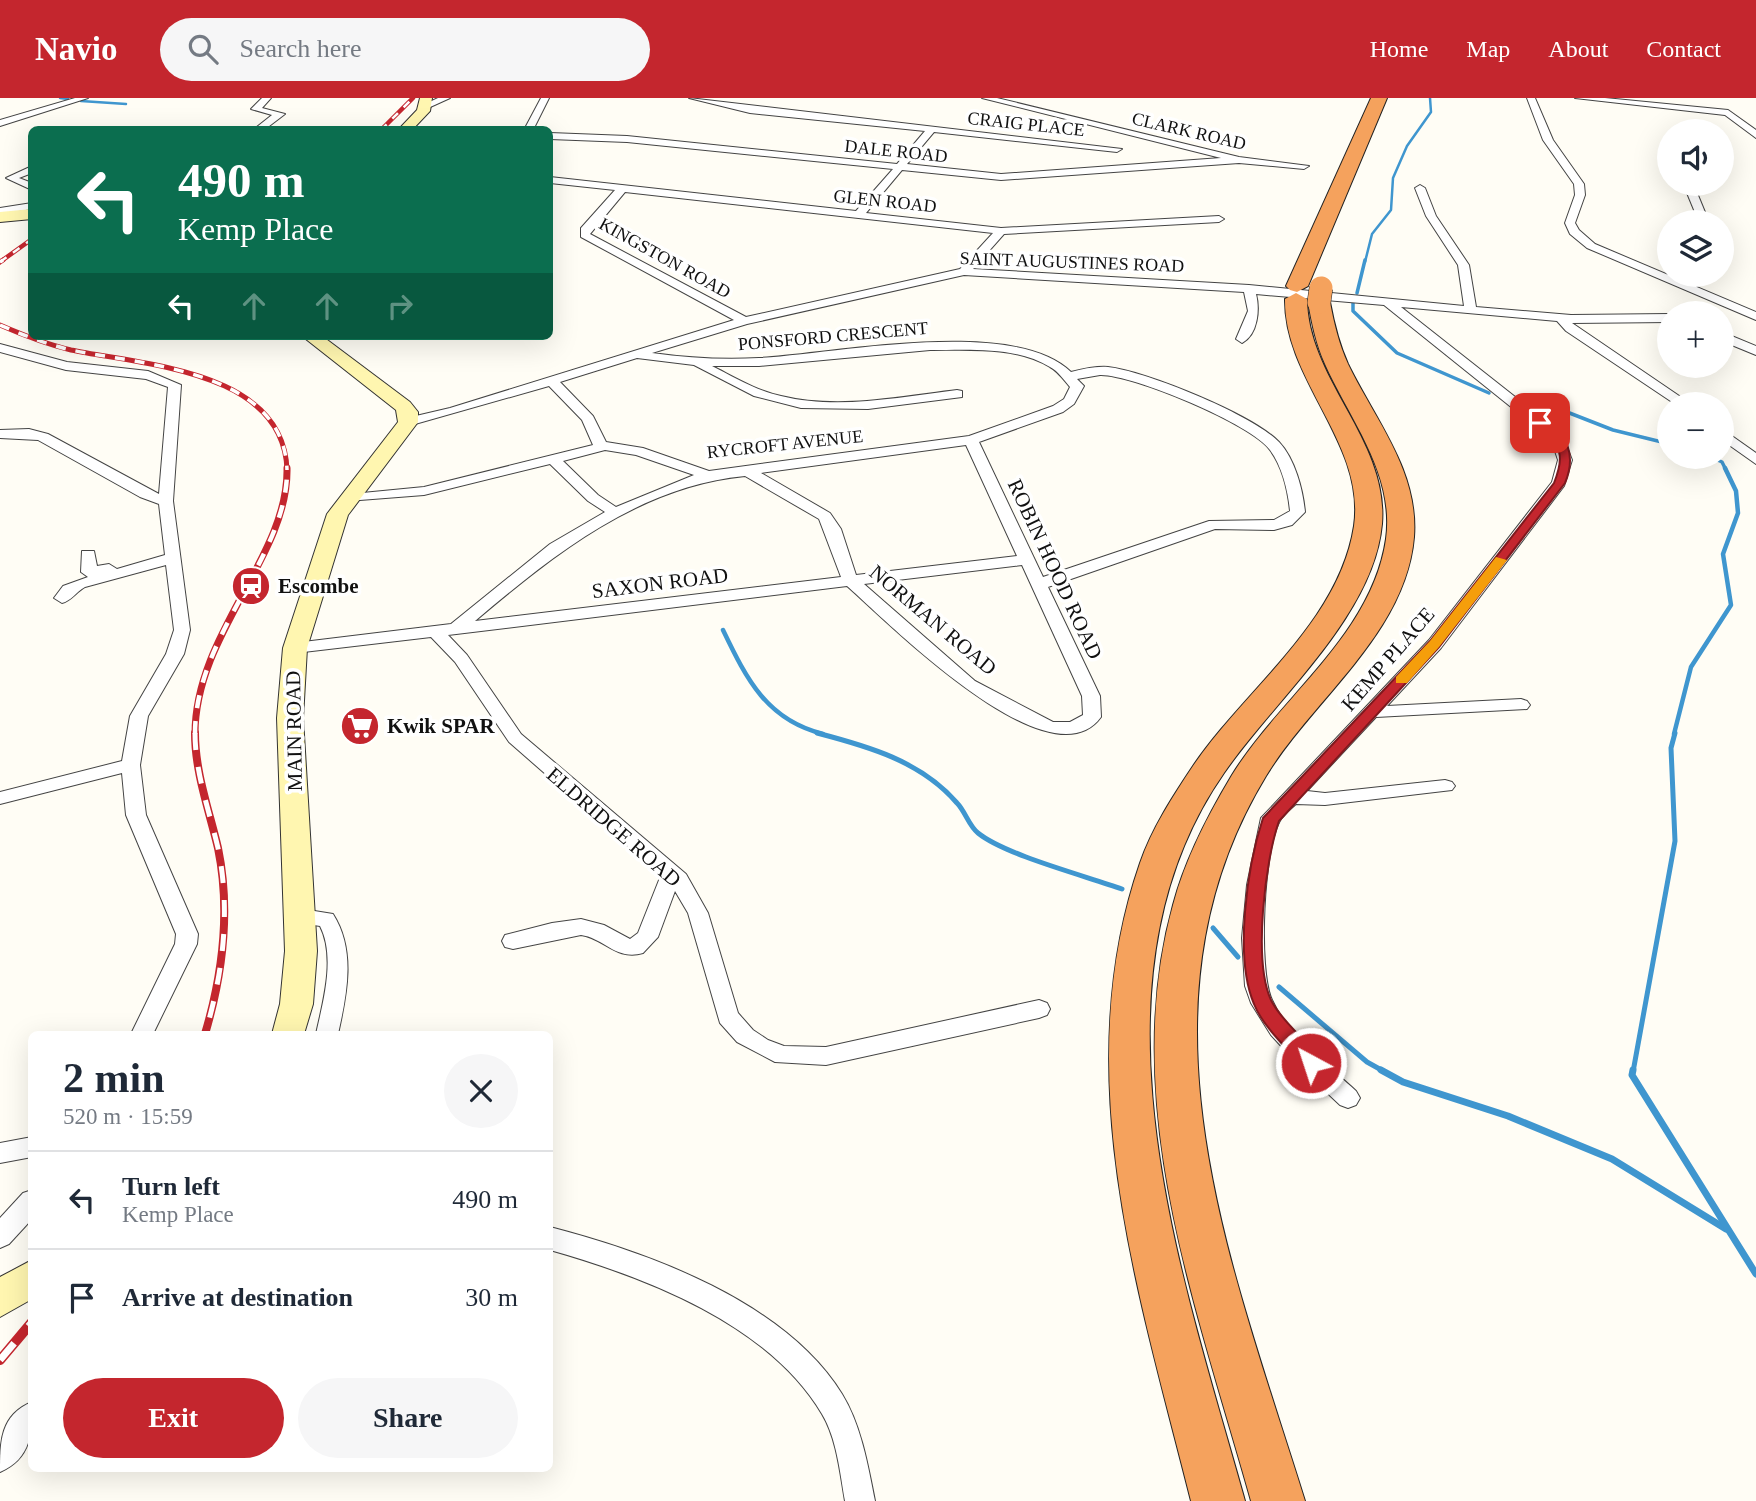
<!DOCTYPE html>
<meta charset="utf-8">
<style>
body{margin:0;font-family:"Times New Roman",serif;background:#f6f6f7;color:#1f2937;height:100vh;display:flex;flex-direction:column;font-size:26px;white-space:nowrap}
*{box-sizing:border-box;margin:0}
p{font-size:23px;color:#747a83}
.icon{flex:none;width:38px;height:38px;fill:none;stroke:currentColor;stroke-width:2;stroke-linecap:round;stroke-linejoin:round}
.map{position:relative;flex:1;overflow:hidden}
.details{position:absolute;left:28px;top:933px;width:525px;height:441px;display:flex;flex-direction:column;background:#fff;border-radius:10px;box-shadow:0 7px 28px #0002}
.details>*{flex:none}
.top-card{position:absolute;left:28px;top:28px;width:525px;height:214px;border-radius:10px;box-shadow:0 7px 28px #0002;background:#0b6e4f;color:#fff;overflow:hidden}
.fabs{position:absolute;left:1657px;top:21px;display:grid;gap:14px}
.fabs a{display:grid;place-items:center;width:77px;height:77px;border-radius:50%;background:#fff;box-shadow:0 7px 28px #0002;font-size:35px}
.pin{position:absolute;display:grid;place-items:center;width:60px;height:60px;color:#fff;margin:-30px;border-radius:14px;box-shadow:0 4px 10px #0006}
.me{position:absolute;width:77px;margin:-38px;rotate:320deg;stroke-linejoin:round;filter:drop-shadow(0 0 5px #0008)}
.turn{display:flex;align-items:center;gap:24px;height:147px;padding:0 35px;font-size:32px}
.turn .icon{width:91px;height:91px;stroke-width:2.5}
.turn b{display:block;font-size:49px;line-height:60px}
.lanes{display:flex;align-items:center;height:66px;padding:0 35px;background:#0003;justify-content:center;gap:35px;direction:ltr}
.lanes .off{opacity:.35}
.round{display:grid;place-items:center;flex:none;width:74px;height:74px;border-radius:37px;background:#f6f6f7}
.head{display:flex;align-items:center;justify-content:space-between;height:119px;padding:0 35px}
h1{font-size:42px;font-weight:700;line-height:52px}
.button{display:flex;gap:14px;margin-top:auto;padding:14px 35px}
.button a{flex:1;height:80px;border-radius:42px;background:#c4262e;color:#fff;font-size:28px;font-weight:700;line-height:80px;text-align:center}
.button a+a{background:#f6f6f7;color:#1f2937}
ul{padding:0;list-style:none}
li{display:flex;align-items:center;gap:21px;height:98px;padding:0 35px;border-top:2px solid #e0e1e3}
li div{flex:1}
li b{display:block;font-size:26px}
li em{font-style:normal}
header{display:flex;align-items:center;gap:42px;box-sizing:border-box;height:98px;padding:0 35px;background:#c4262e;color:#fff}
header strong{font-size:33px}
nav{display:flex;gap:38px;margin-inline-start:auto;font-size:24px}
.search{width:490px;height:63px;background:#f6f6f7;display:flex;align-items:center;gap:18px;box-sizing:border-box;padding:0 24px;border-radius:38px;color:#747a83;font-size:26px}
.map>svg:first-child{display:block}
</style>
<header>
<strong>Navio</strong>
<div class="search"><svg class="icon" aria-label="search" viewBox="0 0 24 24"><circle cx="10" cy="10" r="6"/><path d="M15 15l6 6"/></svg>Search here</div>
<nav><a>Home</a><a>Map</a><a>About</a><a>Contact</a></nav>
</header>
<div class="map">
<svg width="1756" height="1403" viewBox="0 0 1756 1403">
<rect width="100%" height="100%" fill="#fffdf5"/>
<g fill="none" stroke-linecap="round" stroke-linejoin="round">
<!-- stream-far4 -->
<g stroke="#3f96cf" stroke-width="2.5">
<path d="M60,0L68,1"/>
<path d="M81,3L126,6"/>
<path d="M1365,164L1372,136L1391,112L1393,80L1407,48L1431,14L1430,0"/>
</g>
<!-- stream-far3 -->
<g stroke="#3f96cf" stroke-width="3.5">
<path d="M1357,195L1365,162"/>
<path d="M1353,205V213L1397,255L1489,295"/>
<path d="M1520,300L1549,307L1613,332L1670,346"/>
<path d="M1711,359L1722,364L1726,372"/>
</g>
<!-- stream-far2 -->
<g stroke="#3f96cf" stroke-width="4.5">
<path d="M723,532C747,582 767,622 823,636"/>
<path d="M1674,636L1691,569L1731,507L1723,456L1738,415L1736,393L1725,370"/>
</g>
<!-- stream-far1 -->
<g stroke="#3f96cf" stroke-width="5">
<path d="M817,635C867,648 921,663 957,705C965,713 969,728 978,735C1005,757 1086,778 1122,791"/>
<path d="M1213,830L1238,859"/>
<path d="M1279,889L1367,964L1385,974"/>
<path d="M1633,974L1675,743L1671,650L1675,635"/>
</g>
<!-- stream -->
<g stroke="#3f96cf" stroke-width="7">
<path d="M1381,972L1403,984L1508,1018L1612,1061L1726,1131"/>
<path d="M1633,972L1632,977L1756,1176"/>
</g>
<!-- minor casing -->
<g stroke="#444" stroke-width="2">
<g id="minor">
<path d="M75,0H88L0,28V22Z"/>
<path d="M262,0H271L262,10L285,16L264,32H253L272,17L251,11Z"/>
<path d="M438,0H450L428,10L421,8Z"/>
<path d="M541,0H549L533,32H524Z"/>
<path d="M689,0L1122,51L1117,54L934,34L907,66L1001,76L1221,60L982,0H997L1239,59L1309,68L1304,71L1239,65L1001,82L902,72L866,115L1001,130L1219,118L1224,121L1219,124L1004,136L973,171L1249,187L1464,208L1458,167L1426,118L1415,90L1420,87L1425,90L1436,118L1469,167L1476,209L1571,217L1670,216V224L1572,225L1691,306H1675L1566,233L1557,223L1401,209L1562,336L1572,362L1564,388L1441,550L1387,608L1521,601L1527,603L1530,607L1527,611L1376,619L1307,693L1325,695L1445,682L1452,684L1455,688L1452,692L1325,707L1296,706C1291,710 1285,716 1281,721C1263,749 1258,872 1272,902C1288,938 1328,967 1356,993L1360,1000L1356,1007L1348,1010L1340,1007L1305,974L1271,937L1251,905L1245,888L1242,840L1247,787L1261,720L1429,542L1552,384L1558,362L1551,341L1384,207L1256,196C1260,211 1258,237 1242,245L1236,241L1248,213L1244,194L964,177L747,226L652,255C688,260 723,262 759,260C834,256 1014,218 1071,274C1083,271 1096,268 1108,269C1146,273 1253,317 1279,344C1295,361 1303,392 1305,414L1292,427L1274,432L1215,431L1048,489L1100,598L1101,619C1050,689 887,523 847,488L448,537L467,557L521,636L686,776L708,815L738,915L753,932L768,942L784,948L826,949L1039,902L1047,905L1050,911L1047,917L1039,920L826,967L775,964L737,944L720,925L688,815L675,793L658,839L643,855C616,863 604,840 581,837L513,851L505,849L502,843L505,837L552,825L581,821L604,827L630,841L638,835L661,777L509,644L455,564L431,539L295,555L287,550L295,545L451,526L550,446L605,414L588,403L550,366L424,397L347,403L345,400L352,396L424,389L593,347L582,322L549,288L408,328L401,324L403,321L450,310L734,222L581,139V130L615,92L550,85V79L856,113L893,71L627,44L550,41V35L627,38L897,66L925,33L750,15ZM625,94L993,135L960,171L746,219L590,136ZM930,252C968,252 1016,248 1050,269C1058,273 1064,282 1070,289L1064,301L1053,308L969,338L709,373L643,350L606,344L593,318L560,284L637,260L694,267L754,298L801,310L868,311L962,299V293L957,292C899,299 838,312 781,298C757,293 734,279 712,268H759ZM1100,277C1131,276 1252,326 1270,352C1282,368 1288,393 1290,413L1274,422L1209,423L1043,479L979,344L1063,314L1074,306L1084,288L1077,281ZM966,347L1017,458L856,477L841,431L830,415L761,375ZM605,352L636,357L694,377L616,409L598,397L563,363ZM745,378L819,421L841,479L475,523C553,457 639,388 745,378ZM1022,467L1082,598L1083,617L1070,624H1053L975,583L864,486Z"/>
<path d="M1527,0H1535L1553,42L1584,86L1585,97L1575,125L1579,132L1595,146L1756,214V222L1587,150L1570,136L1565,125L1575,97L1574,86L1543,42Z"/>
<path d="M1575,0H1605L1728,12L1756,32V40L1725,17Z"/>
<path d="M32,68V75L19,80L32,85V92L6,80Z"/>
<path d="M1690,87L1695,90L1709,124H1699L1685,90Z"/>
<path d="M32,105V111L0,116V110Z"/>
<path d="M1722,234L1756,248V257L1722,243Z"/>
<path d="M0,246L67,264L148,273L181,287L173,403L190,532L184,556L148,618L140,667L146,717L198,836L197,846L153,936H131L175,846L176,836L126,717L122,675L0,706V694L122,663L130,618L166,556L174,532L166,467L85,489C76,494 71,503 62,505L54,500L63,488L88,479L81,474L82,453H94L97,468L109,466L117,471L165,457L159,406L140,399L38,342L0,340V332L29,331L48,336L159,396L168,289L146,281L66,272L0,254Z"/>
<path d="M1722,331L1756,355V366L1722,342Z"/>
<path d="M302,811L333,816C356,852 347,896 338,936H316C323,904 336,859 320,828L295,824L292,819L295,814Z"/>
<path d="M32,1039V1059L0,1065V1045Z"/>
<path d="M32,1092V1121L9,1146L0,1150V1120L23,1095Z"/>
<path d="M550,1129C650,1155 785,1204 842,1296C861,1327 868,1367 875,1403H845C840,1375 837,1341 822,1316C769,1226 645,1179 550,1152Z"/>
<path d="M32,1304C32,1334 32,1360 0,1374C0,1344 0,1317 32,1304Z"/>
</g>
</g>
<!-- secondary casing -->
<g stroke="#333" stroke-width="2">
<g id="secondary">
<path d="M420,0H432L430,13L412,32H398L417,12Z"/>
<path d="M32,111V121L0,124V114Z"/>
<path d="M302,238H322L410,304L418,314V324L348,417L307,550L303,620L317,853L313,906L304,936H272L280,906L285,853L277,620L283,550L327,416L398,324L396,312Z"/>
<path d="M32,1162V1201L0,1219V1179Z"/>
</g>
</g>
<!-- motorway casing -->
<g stroke="#222" stroke-width="2">
<g id="motorway">
<path d="M1371,0H1387L1308,188L1297,194L1290,192L1286,188Z"/>
<path d="M1296,195L1307,201C1308,283 1389,342 1382,426C1374,518 1274,602 1224,675C1077,886 1183,1180 1245,1403H1191C1139,1196 1067,975 1140,765C1152,730 1173,698 1193,668C1245,591 1339,525 1354,428C1366,345 1284,283 1285,201Z"/>
<path d="M1319,198L1330,204C1334,226 1339,246 1348,266C1375,322 1419,373 1414,439C1406,535 1313,601 1266,678C1125,910 1232,1168 1305,1403H1251C1198,1213 1118,1005 1173,807C1185,761 1208,717 1232,677C1280,599 1372,537 1386,441C1395,376 1350,322 1325,266C1316,246 1312,226 1308,204Z"/>
</g>
</g>
<!-- minor -->
<use href="#minor" fill="#fff" fill-rule="evenodd"/>
<!-- secondary -->
<use href="#secondary" fill="#fff6b0" fill-rule="evenodd"/>
<!-- motorway -->
<use href="#motorway" fill="#f5a25d" fill-rule="evenodd"/>
<!-- rail-far4 casing -->
<g stroke="#c4262e" stroke-width="4.5">
<g id="rail-far4">
<path d="M381,32L413,0"/>
<path d="M0,164L32,141"/>
</g>
</g>
<!-- rail-far3 casing -->
<g stroke="#c4262e" stroke-width="5">
<g id="rail-far3">
<path d="M0,164L3,162"/>
<path d="M0,227C23,237 46,246 71,252C143,267 284,272 287,372"/>
</g>
</g>
<!-- rail-far2 casing -->
<g stroke="#c4262e" stroke-width="7">
<path id="rail-far2" d="M195,636C195,535 289,458 287,370"/>
</g>
<!-- rail-far1 casing -->
<g stroke="#c4262e" stroke-width="8">
<path id="rail-far1" d="M195,635C195,674 209,712 218,750C231,813 223,875 205,936"/>
</g>
<!-- rail casing -->
<g stroke="#c4262e" stroke-width="10">
<path id="rail" d="M0,1262L32,1224"/>
</g>
<!-- rail-far4 -->
<use href="#rail-far4" stroke="#fff" stroke-width="2.5" stroke-dasharray="8" stroke-linecap="butt"/>
<!-- rail-far3 -->
<use href="#rail-far3" stroke="#fff" stroke-width="3.5" stroke-dasharray="10" stroke-linecap="butt"/>
<!-- rail-far2 -->
<use href="#rail-far2" stroke="#fff" stroke-width="4.5" stroke-dasharray="13" stroke-linecap="butt"/>
<!-- rail-far1 -->
<use href="#rail-far1" stroke="#fff" stroke-width="5" stroke-dasharray="17" stroke-linecap="butt"/>
<!-- rail -->
<use href="#rail" stroke="#fff" stroke-width="7" stroke-dasharray="22" stroke-linecap="butt"/>
<!-- motorway-bridge casing -->
<g stroke="#222" stroke-width="24" stroke-linecap="butt">
<path id="motorway-bridge" d="M1319,204L1321,190"/>
</g>
<!-- motorway-bridge -->
<use href="#motorway-bridge" stroke="#f5a25d" stroke-width="23"/>
</g>
<!-- route -->
<path fill="#c4262e" stroke="#7f191e" stroke-width="2" d="M1540,321C1569,333 1576,359 1565,385L1439,549L1279,723C1265,763 1253,863 1271,902C1282,925 1308,941 1320,965L1317,970H1304C1288,951 1263,929 1254,906C1234,859 1247,769 1263,720L1430,543L1554,385C1568,350 1556,348 1534,325Z"/>
<!-- slow -->
<path fill="#f59e0b" d="M1496,459L1507,462L1439,549L1407,585H1396V579L1430,543Z"/>
<!-- icons -->
<defs>
<g id="station-disc" transform="scale(2.0125)"><circle r="9.5" fill="#c4262e" stroke="#fff"/><path d="M-3-6H3Q5-6 5-4V2Q5 4 3 4L4.5 6H3L1.5 4h-3L-3 6H-4.5L-3 4Q-5 4-5 2V-4Q-5-6-3-6ZM-3.5-4v3h7v-3ZM-3.5 1v1.5H-2V1ZM2 1v1.5H3.5V1Z" fill="#fff"/></g>
<g id="supermarket-disc" transform="scale(2.0125)"><circle r="9.5" fill="#c4262e" stroke="#fff"/><path d="M-6-5.5h2.5l.6 2H6L4.5 2H-2.5L-4.4-4H-6ZM-1.5 3.2a1.3 1.3 0 1 0 .1 0ZM3 3.2a1.3 1.3 0 1 0 .1 0Z" fill="#fff"/></g>
</defs>
<g fill-rule="evenodd">
<use href="#station-disc" x="251" y="488"/>
<use href="#supermarket-disc" x="360" y="628"/>
</g>
<g text-anchor="middle" stroke-width="7" stroke-linejoin="round" paint-order="stroke">
<!-- far-street labels -->
<g font-size="18" fill="#111" stroke="#fff">
<text transform="translate(1026 26) rotate(6)" y="6">CRAIG PLACE</text>
<text transform="translate(1189 33) rotate(13)" y="6">CLARK ROAD</text>
<text transform="translate(896 53) rotate(6)" y="6">DALE ROAD</text>
<text transform="translate(885 103) rotate(6)" y="6">GLEN ROAD</text>
<text transform="translate(665 160) rotate(29)" y="6">KINGSTON ROAD</text>
<text transform="translate(1072 164) rotate(2)" y="6">SAINT AUGUSTINES ROAD</text>
<text transform="translate(833 238) rotate(-5)" y="6">PONSFORD CRESCENT</text>
<text transform="translate(785 346) rotate(-6)" y="6">RYCROFT AVENUE</text>
</g>
<!-- street labels -->
<g font-size="21" fill="#111" stroke="#fff">
<text transform="translate(1055 471) rotate(65)" y="7">ROBIN HOOD ROAD</text>
<text transform="translate(660 485) rotate(-7)" y="7">SAXON ROAD</text>
<text transform="translate(933 522) rotate(40)" y="7">NORMAN ROAD</text>
<text transform="translate(1388 561) rotate(-49)" y="7">KEMP PLACE</text>
<text transform="translate(294 633) rotate(-91)" y="7">MAIN ROAD</text>
<text transform="translate(614 729) rotate(41)" y="7">ELDRIDGE ROAD</text>
</g>
<!-- poi labels -->
<g font-size="21" font-weight="bold" fill="#111" stroke="#fff" text-anchor="start">
<text x="278" y="495">Escombe</text>
<text x="387" y="635">Kwik SPAR</text>
</g>
</g>
</svg>
<div class="fabs">
<a><svg class="icon" aria-label="sound" viewBox="0 0 24 24"><path d="M4 9h4l5-4v14l-5-4H4zM17 9q2 3 0 6"/></svg></a>
<a><svg class="icon" aria-label="layers" viewBox="0 0 24 24"><path d="M12 4l9 5-9 5-9-5zM3 14l9 5 9-5"/></svg></a>
<a>+</a>
<a>−</a>
</div>
<div class="pin" style="left:1540px;top:325px;background:#d93025"><svg class="icon" aria-label="arrive" viewBox="0 0 24 24"><path d="M6 21V4h12l-3 4 3 4H6"/></svg></div>
<svg class="me" style="left:1311px;top:965px" viewBox="-20 -20 40 40"><circle r="17" fill="#c4262e" stroke="#fff" stroke-width="3"/><path d="M0-11L8 9 0 5-8 9z" fill="#fff"/></svg>
<div class="top-card">
<div class="turn"><svg class="icon" aria-label="left" viewBox="0 0 24 24"><path d="M17 20v-9H6M10 6l-5 5 5 5"/></svg><div><b>490 m</b>Kemp Place</div></div>
<div class="lanes"><svg class="icon" aria-label="left" viewBox="0 0 24 24"><path d="M17 20v-9H6M10 6l-5 5 5 5"/></svg><svg class="icon off" aria-label="ahead" viewBox="0 0 24 24"><path d="M12 20V5M6 11l6-6 6 6"/></svg><svg class="icon off" aria-label="ahead" viewBox="0 0 24 24"><path d="M12 20V5M6 11l6-6 6 6"/></svg><svg class="icon off" aria-label="right" viewBox="0 0 24 24"><path d="M7 20v-9h11M14 6l5 5-5 5"/></svg></div>
</div>
<section class="details">
<div class="head"><div><h1>2 min</h1><p>520 m · 15:59</p></div><a class="round"><svg class="icon" aria-label="close" viewBox="0 0 24 24"><path d="M6 6l12 12M18 6L6 18"/></svg></a></div>
<ul>
<li><svg class="icon" aria-label="left" viewBox="0 0 24 24"><path d="M17 20v-9H6M10 6l-5 5 5 5"/></svg><div><b>Turn left</b><p>Kemp Place</p></div><em>490 m</em></li>
<li><svg class="icon" aria-label="arrive" viewBox="0 0 24 24"><path d="M6 21V4h12l-3 4 3 4H6"/></svg><div><b>Arrive at destination</b></div><em>30 m</em></li>
</ul>
<div class="button"><a>Exit</a><a>Share</a></div>
</section>
</div>
